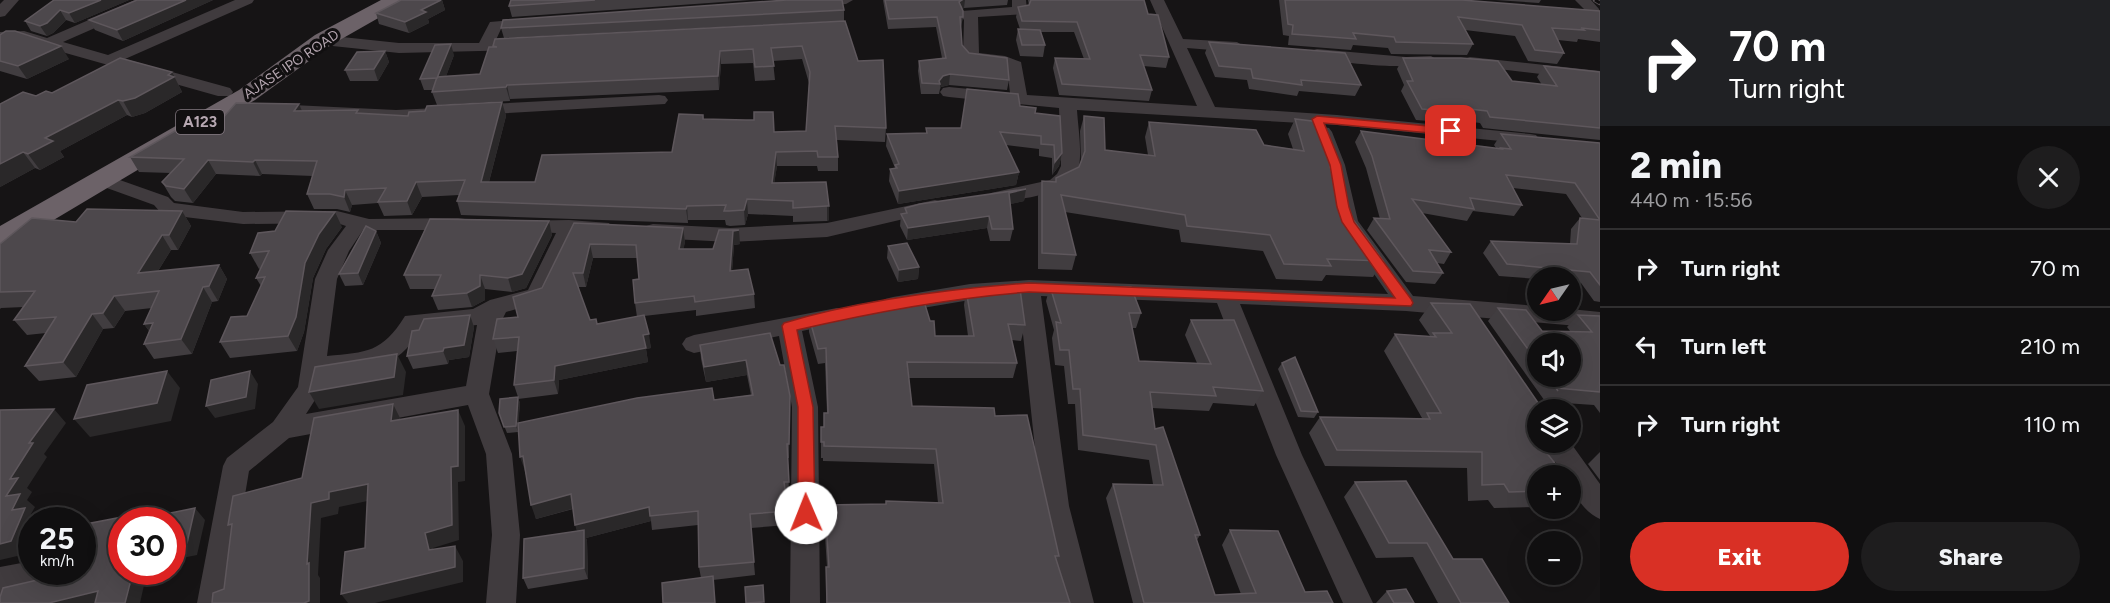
<!DOCTYPE html>
<meta charset="utf-8">
<style>
body{margin:0;font-family:Figtree,sans-serif;background:#1e1d1e;color:#f1f3f6;height:100vh;display:flex;flex-direction:column;font-size:22px;white-space:nowrap}
*{box-sizing:border-box;margin:0}
p{font-size:20px;color:#9c9c9f}
.icon{flex:none;width:33px;height:33px;fill:none;stroke:currentColor;stroke-width:2;stroke-linecap:round;stroke-linejoin:round}
.map{position:relative;flex:1;overflow:hidden}
.side{display:flex;flex-direction:column;background:#100f10;width:510px}
.side>*{flex:none}
.top-card{background:#202124;color:#fff;overflow:hidden}
.needle{width:39px;rotate:236deg}
.buttons{position:absolute;left:1527px;top:267px;display:grid;gap:12px}
.buttons a{display:grid;place-items:center;width:54px;height:54px;border-radius:50%;background:#100f10;box-shadow:0 6px 24px #0002,0 0 0 2px #302f30;font-size:30px}
.speed{position:absolute;left:18px;top:507px;display:flex;gap:12px;font-size:30px;font-weight:700;text-align:center}
.speed>*{display:grid;place-content:center;width:78px;height:78px;border-radius:50%;background:#100f10;box-shadow:0 6px 24px #0002,0 0 0 2px #302f30;line-height:1}
.speed small{font-size:15px;font-weight:400}
.speed .limit{border:9px solid #d22;background:#fff;color:#111}
.pin{position:absolute;display:grid;place-items:center;width:51px;height:51px;color:#fff;margin:-26px;border-radius:12px;box-shadow:0 3px 9px #0006}
.me{position:absolute;width:66px;margin:-33px;rotate:359deg;stroke-linejoin:round;filter:drop-shadow(0 0 4px #0008)}
.turn{display:flex;align-items:center;gap:21px;height:126px;padding:0 30px;font-size:27px}
.turn .icon{width:78px;height:78px;stroke-width:2.5}
.turn b{display:block;font-size:42px;line-height:51px}
.round{display:grid;place-items:center;flex:none;width:63px;height:63px;border-radius:32px;background:#1e1d1e}
.summary{display:flex;align-items:center;justify-content:space-between;height:102px;padding:0 30px}
h1{font-size:36px;font-weight:800;line-height:45px}
.action{display:flex;gap:12px;margin-top:auto;padding:12px 30px}
.action a{flex:1;height:69px;border-radius:36px;background:#d93025;color:#fff;font-size:24px;font-weight:800;line-height:69px;text-align:center}
.action a+a{background:#1e1d1e;color:#f1f3f6}
ul{padding:0;list-style:none}
li{display:flex;align-items:center;gap:18px;height:78px;padding:0 30px;border-top:2px solid #302f30}
li div{flex:1}
li b{display:block;font-size:22px}
li em{font-style:normal}
main{display:flex;flex:1;min-height:0}
.map>svg:first-child{display:block}
</style>
<main>
<div class="map">
<svg width="1600" height="603" viewBox="0 0 1600 603">
<rect width="100%" height="100%" fill="#161415"/>
<g fill="none" stroke-linecap="round" stroke-linejoin="round">
<!-- minor -->
<g fill="#403b3e" fill-rule="evenodd">
<path d="M4,0H19L5,16L0,17V4Z"/>
<path d="M135,0H154L152,3L63,42L108,55L235,0H254L252,3L125,59L230,88L233,92L230,96H218L23,41L0,42V32L24,31L47,38Z"/>
<path d="M806,0H853L846,4L811,7L806,6L804,3Z"/>
<path d="M1012,0H1026L1027,11L1025,14L978,17L979,53L1005,56L1021,62L1027,95L1197,106L1150,0H1164L1183,39L1237,42L1245,47L1237,52L1187,48L1215,107L1337,115L1530,134L1536,135L1539,139L1536,143L1530,144L1337,125L1077,110C1078,127 1082,149 1079,167C1075,195 1021,198 998,203L991,201L988,197L991,193L1050,180L1057,174L1061,166L1059,108L949,97L943,96L940,92L943,88L949,87L1010,93L1007,67L970,61L963,56L964,20L959,14L962,11L1012,7Z"/>
<path d="M1575,0H1591L1599,9L1600,14L1592,19L1559,17L1556,14L1559,11L1584,9Z"/>
<path d="M533,18L538,20L541,23L538,26L501,29L495,42H530L532,45L530,48L524,50L399,53L323,45L315,40L323,35L399,43H479L490,22Z"/>
<path d="M1317,49L1406,57L1431,56L1439,61C1429,73 1330,62 1311,57L1309,54L1311,51Z"/>
<path d="M1470,57L1600,71V81L1464,65L1462,62L1464,59Z"/>
<path d="M659,95L665,96L668,100L665,104L473,115L467,114L464,110L467,106L473,105Z"/>
<path d="M272,104L396,110L437,108L443,109L446,113L443,117L437,118L396,120L266,113L263,109L266,105Z"/>
<path d="M1323,127L1329,128L1332,132L1345,165L1358,221L1413,296L1538,306V310L1570,309L1600,312V328L1406,311L1240,304L1302,455L1373,603H1343L1276,455L1217,303L1041,296L1069,506L1094,603H1064L1041,506L1019,296L970,300L893,313L885,311L882,305L885,299L893,297L970,284L1029,280L1388,294L1338,222L1333,207L1327,165L1314,132L1317,128Z"/>
<path d="M100,173L168,197L174,203L243,212L337,211L369,219L458,218L465,219L468,224L465,229L458,230H363L349,251L337,279L327,356C367,352 382,353 405,316L473,309L490,300L528,290L556,233L514,231L511,226L514,221L569,220L609,223L612,228L609,233L576,234L544,301L506,312L501,322L489,394L512,454L520,535L516,603H486L492,535L486,454L468,405L289,438L249,471L227,603H197L223,466L227,458L273,422L298,387L315,279L328,250L346,226L337,223L243,224L168,215L161,213L154,205L93,183L90,179L93,175ZM477,325L466,386L306,414L322,389L324,375C366,370 398,370 420,330Z"/>
<path d="M935,200L942,202L945,206L942,210L827,237L730,242L653,238L646,236L643,231L646,226L653,224L730,228L827,223Z"/>
<path d="M837,308L845,310L848,316L845,322L802,331L818,407L820,603H790L792,407L779,336L694,353L686,350L682,344L686,338L694,335Z"/>
<path d="M1543,442H1570L1600,484V519C1585,513 1570,492 1570,476H1564Z"/>
<path d="M32,561V572H60L55,582L0,595V567Z"/>
</g>
<!-- highway -->
<path fill="#6c6268" fill-rule="evenodd" d="M381,0H406L403,4L331,45L255,100L10,246L0,248V226L239,90L315,35Z"/>
<!-- rail casing -->
<g stroke="#585155" stroke-width="4.5">
<path id="rail" d="M1595,0L1600,3"/>
</g>
<!-- rail -->
<use href="#rail" stroke="#110f10" stroke-width="3" stroke-dasharray="10" stroke-linecap="butt"/>
</g>
<!-- wall -->
<g fill="#413d40" fill-rule="evenodd">
<path d="M54,0H129L75,23L66,20L53,33L47,36L31,31L25,21Z"/>
<path d="M137,0H213L123,41L95,30L89,20Z"/>
<path d="M442,0L445,10L428,19L429,23L409,33L379,24L376,13Z"/>
<path d="M511,0H751L512,17L509,6Z"/>
<path d="M883,0H1008L1007,5L964,8L962,9L963,17L961,27L962,45L969,53L1009,80L1007,90L949,85L941,87L940,89L939,94H921L918,71L919,61L942,58L936,27L888,29Z"/>
<path d="M1028,0H1144L1148,14L1169,57L1166,68L1143,66L1152,90L1149,101L1059,95L1053,68L1055,58L1084,59L1074,32H1041L1045,45L1043,57L1020,56L1016,40L1018,29H1020L1016,17L1018,7L1029,5Z"/>
<path d="M1279,0H1462L1600,11V42L1578,39L1577,42L1558,40L1564,53L1557,64L1528,61L1515,36L1465,30L1473,44L1467,55L1391,54L1388,48L1353,45L1351,50L1288,45L1289,36L1283,35Z"/>
<path d="M1495,0H1541L1539,3Z"/>
<path d="M844,10V21L504,38L501,28Z"/>
<path d="M845,21L858,61L886,128L885,142L837,140L838,157V171H818L817,166H777L774,183L826,182L829,220L827,221L793,222V216L748,214L745,225L730,226L726,225L725,220H688V223L461,215L457,201L459,195L422,197L412,215L384,216L378,203L352,205L350,212L337,209H314L307,194L313,176L262,174L260,176L216,174L193,203L175,201L171,197L162,182L171,173L139,172L130,157L216,126L302,111L408,116L425,111L502,102L506,116L489,182H535L672,152L703,115L704,119L774,132L806,131L809,83L802,59L773,61L775,80L755,81L753,63L721,64L719,90L510,99V101L437,105L432,92L433,90H424L420,79L454,55L446,76L480,74L493,47V46Z"/>
<path d="M0,35L69,59L27,79L0,71Z"/>
<path d="M1209,42L1361,85L1355,96L1299,91L1297,96L1249,89L1247,80L1215,77L1205,53Z"/>
<path d="M385,51L389,62L378,81H350L345,70Z"/>
<path d="M1403,58L1512,81L1542,85L1537,77L1544,66L1600,72V140L1483,128L1480,123L1442,118L1440,122L1416,120L1401,91L1404,85L1397,69Z"/>
<path d="M172,72L182,92L145,113L132,117L127,115L60,151L64,157L40,170L35,168L0,187L36,96Z"/>
<path d="M1020,106L1035,113L1062,153L1059,166L1052,175V158L1039,156V149L1006,145L1019,172L1016,185L898,204L889,181L890,169L895,168L886,146L887,134L926,133V128H961Z"/>
<path d="M1084,116L1105,150L1148,155L1145,137L1149,122L1264,145L1293,149L1288,134L1295,119L1335,167L1332,173L1344,207L1383,261L1373,277L1326,275L1322,281L1276,279L1263,251L1181,242L1179,230L1065,212L1076,255L1072,270L1038,269V196L1042,181L1055,182L1056,178L1079,167L1081,162L1080,131Z"/>
<path d="M1361,131L1496,148L1494,145L1501,134L1600,143V302L1594,301L1581,283L1570,282V278H1538V279L1499,276L1483,253L1491,241L1570,244L1571,229L1580,218H1582L1566,194L1513,188L1522,205L1514,216L1473,211L1467,221L1422,213L1451,252L1444,264L1437,263L1443,273L1435,284L1406,282L1367,230L1374,218L1380,219L1366,168L1355,142Z"/>
<path d="M1026,189L1024,201L1010,204L1013,229L1010,241H990L987,228L907,240L900,226L901,214L905,213V208Z"/>
<path d="M182,211L191,226L178,250H171L158,271L219,265L227,279L218,301L212,302L192,354L154,359L144,344L149,331L144,324L152,308L125,311L114,328L103,329L76,377L39,381L25,366L46,333L27,335L14,320L24,307L1,308L0,309V244L76,222Z"/>
<path d="M549,221L552,235L526,288L512,292L485,289V300L472,307L438,310L432,296L435,289H410L404,275Z"/>
<path d="M574,223L683,228L685,242L683,249H713L719,230L740,244L734,245L732,271L754,294L755,308L696,316V310L644,316L651,348L646,349L648,362L559,380L558,394L518,399L520,403L518,423L751,395L747,375L706,382L701,359L700,345L770,333L790,396L789,458H788L789,496H786L788,525L751,528L755,575L713,580L701,578L699,567L698,525L652,530L651,521L586,538L587,541L588,579L528,589L523,578L577,531L573,509L536,519L525,471L518,432L507,433L499,413L518,397L514,385L517,351L498,353L493,339L518,317L542,288ZM593,258H638L639,279L635,303L637,317L598,324L590,320L578,287H586Z"/>
<path d="M342,227L326,249L313,278L304,332L297,351L230,358L220,342L247,316L261,286L256,278L261,268L259,269L250,253Z"/>
<path d="M376,231L381,243L363,285L345,286L339,274Z"/>
<path d="M888,246L919,267L918,279L898,282L887,258Z"/>
<path d="M1050,286L1141,313L1136,328H1132L1139,361L1197,363L1185,335L1191,320L1263,391L1254,406L1213,403L1209,411L1152,408L1155,429L1200,535L1197,540L1215,595L1241,594L1222,545L1230,530L1305,592L1333,603H1133L1106,498L1113,484H1153L1149,460L1078,450L1075,404H1068L1064,366L1055,365L1052,338L1054,330L1046,301Z"/>
<path d="M985,288L1025,325L1021,341L1012,340L1017,363L1013,378H909L912,406L995,416L1059,556L1057,562L1070,603H826V567H827L824,520L825,505L938,503L934,464L823,461V458H821V427H824L827,413L825,363L818,364L809,332V317L935,336H968L964,305L966,290H985Z"/>
<path d="M1431,303L1569,448L1554,463L1538,476V507L1494,508L1488,500L1468,501L1467,468L1325,466L1309,433L1320,417L1422,418L1384,351L1395,334L1430,336L1419,320Z"/>
<path d="M1498,308L1542,331H1570L1567,327L1578,315L1600,316V413L1594,405L1549,402L1547,404L1488,321ZM1538,344L1570,376H1538Z"/>
<path d="M470,315L474,327L469,357L449,360L448,364L413,369L407,356L419,330Z"/>
<path d="M1282,363L1318,412L1314,418L1298,417L1278,369Z"/>
<path d="M1600,452V480L1588,464Z"/>
<path d="M1355,482L1509,603H1438L1413,557L1376,558L1344,497Z"/>
<path d="M1570,482L1576,490L1570,495Z"/>
<path d="M1387,591L1414,603H1376Z"/>
</g>
<!-- shaded-wall -->
<g fill="#2a2829">
<path d="M101,0H129L75,23L69,13Z"/>
<path d="M186,0H213L123,41L117,30Z"/>
<path d="M442,0L445,10L428,19L429,23L409,33L405,22L421,10Z"/>
<path d="M962,0H965L964,8L957,12L959,2Z"/>
<path d="M60,10L66,20L53,33L47,36L40,26Z"/>
<path d="M451,44L454,55L441,90L437,78Z"/>
<path d="M61,46L69,59L27,79L18,66Z"/>
<path d="M385,51L389,62L378,81L374,69Z"/>
<path d="M720,51L721,64L719,90L718,76Z"/>
<path d="M172,72L182,92L145,113L132,117L123,101Z"/>
<path d="M950,74L949,85L941,87L940,89V84L939,81L943,76Z"/>
<path d="M507,85L510,99V101L506,87Z"/>
<path d="M118,100L127,115L60,151L64,157L40,170L28,154L45,138Z"/>
<path d="M502,102L506,116L485,197L481,182Z"/>
<path d="M299,104L305,118L294,111Z"/>
<path d="M23,152L35,168L0,187V164Z"/>
<path d="M776,152L777,166L772,198V183Z"/>
<path d="M1062,153L1059,166L1052,175L1055,162Z"/>
<path d="M208,160L216,174L193,203L184,189Z"/>
<path d="M255,160L262,174L260,176L253,162Z"/>
<path d="M1019,172L1016,185L898,204L899,191Z"/>
<path d="M416,182L422,197L412,215L407,201Z"/>
<path d="M1026,189L1024,201L1007,205L1009,193Z"/>
<path d="M345,190L352,205L350,212L344,197Z"/>
<path d="M747,199L748,214L745,225L744,210Z"/>
<path d="M687,206L688,220V223L686,209Z"/>
<path d="M827,206H829V220L827,221Z"/>
<path d="M182,211L191,226L178,250L169,235Z"/>
<path d="M335,212L342,227L326,249L313,278L304,332L297,351L288,336L305,263L319,234Z"/>
<path d="M989,216L987,228L907,240L908,228Z"/>
<path d="M549,221L552,235L526,288L512,292L508,278Z"/>
<path d="M683,228L685,242L681,263L679,249Z"/>
<path d="M739,230L740,244L734,245L731,285L730,271L733,231Z"/>
<path d="M376,231L381,243L363,285L358,273Z"/>
<path d="M162,235L171,250L148,287L138,273Z"/>
<path d="M590,244L593,258L586,287L583,273Z"/>
<path d="M219,265L227,279L218,301L209,286Z"/>
<path d="M919,267L918,279L898,282L899,270Z"/>
<path d="M480,275L485,289V300L472,307L467,293Z"/>
<path d="M203,287L212,302L192,354L181,339Z"/>
<path d="M114,296L125,311L114,328L103,313Z"/>
<path d="M92,314L103,329L76,377L63,362Z"/>
<path d="M470,315L474,327L469,357L449,360L448,364L443,351L444,348Z"/>
<path d="M153,323L155,339L144,324Z"/>
<path d="M649,334L651,348L646,349L648,362L559,380L558,394L554,380L555,366L643,335Z"/>
<path d="M397,354L406,372L403,395L319,409L309,392Z"/>
<path d="M746,360L747,375L706,382L704,367Z"/>
<path d="M167,371L180,388L171,421L90,437L74,419Z"/>
<path d="M250,371L258,384L255,409L215,418L206,406Z"/>
<path d="M518,397L520,403L518,432L516,426Z"/>
<path d="M393,404L401,420L391,421Z"/>
<path d="M54,409L66,423L44,454L47,457L27,488L32,492L27,500L35,507L31,514L39,520H32V541L26,554L0,560V544L6,496L10,479L29,443Z"/>
<path d="M458,410L465,426V481L458,482L459,540L433,548L437,565L429,550L425,533L451,467Z"/>
<path d="M523,456L528,471H525L520,457Z"/>
<path d="M368,484L377,499L339,507L338,514L321,518L318,575L320,578V603H304L307,564L311,503L329,492Z"/>
<path d="M571,494L575,508L536,519L531,505Z"/>
<path d="M649,507L651,521L586,538L587,541L588,579L584,568L580,539L575,525Z"/>
<path d="M195,508L205,520L197,555L172,560V546Z"/>
<path d="M455,546L463,561V582L375,603H348L341,594Z"/>
<path d="M133,572H147L140,603H125Z"/>
<path d="M98,591L107,603H49Z"/>
</g>
<!-- building -->
<g fill="#4d484c" stroke="#5e575c" stroke-width="1.5">
<path d="M54,0H101L69,13L60,10L47,23L40,26L25,21Z"/>
<path d="M137,0H186L117,30L89,20Z"/>
<path d="M401,0H441L421,10L426,12L405,22L376,13Z"/>
<path d="M511,0H595L509,6Z"/>
<path d="M787,0H842L844,10L501,28L503,20Z"/>
<path d="M885,0H962L959,2L963,11V17H960L962,45L969,53L1007,58L1009,80L950,74L943,76L939,81L940,84L922,83L919,61L946,58L937,17L889,19Z"/>
<path d="M1031,0H1144L1148,14L1158,15L1169,57L1140,55L1152,90L1062,84L1055,58L1090,59L1077,22L1022,21L1018,7L1029,5Z"/>
<path d="M1285,0H1462L1600,11V30L1581,28L1584,30L1552,28L1564,53L1535,50L1522,25L1458,17L1473,44L1396,42L1394,37L1353,33L1356,39L1292,34L1293,25L1288,24Z"/>
<path d="M845,21L858,61L883,60L886,128L835,126L838,157H818L817,151L776,152L772,183L826,182L829,206H827L793,208V201L747,199L744,210L729,211H724L726,205L687,206L686,209L457,201L465,180L416,182L407,201L378,202L386,188L345,190L344,197L330,194H307L317,161L255,160L253,162L208,160L184,189L166,186L162,182L184,159L130,157L194,120L216,126L236,103L299,104L294,111L358,110L356,113L408,116L409,112L425,111L427,106L502,102L481,182H535L542,155L672,152L679,114L703,115V119L746,120H754V112H773L774,132L806,131L810,72L802,46L771,48L774,66L755,67L753,49L720,51L718,76L507,85L506,87L432,92L437,77L480,74L489,47H497L493,46L495,39Z"/>
<path d="M1018,29L1040,30L1045,45H1022Z"/>
<path d="M6,31H15L61,46L18,66L0,61V35Z"/>
<path d="M1209,42L1345,53L1361,85L1301,80L1302,85L1253,78L1251,69L1219,66Z"/>
<path d="M451,44L437,78L420,79L435,45Z"/>
<path d="M385,51L374,69L345,70L357,52Z"/>
<path d="M120,58L172,72L168,75L174,77L135,98L123,101L118,100L45,138L53,141L28,154L23,152L0,164V104L23,92L36,96L46,91L52,93Z"/>
<path d="M1403,58H1461L1498,61L1512,81L1557,86L1544,66L1600,72V128L1490,117L1487,111L1443,106L1446,111L1422,109L1407,81H1413Z"/>
<path d="M967,89L1018,94L1020,106L1036,108L1035,113L1060,116L1062,153L1055,162L1054,145L1041,144V136L1000,132L1019,172L899,191L890,169L897,168L895,165L899,164L887,134L927,133L926,128H961Z"/>
<path d="M1084,116L1104,118L1105,150L1155,156L1149,122L1256,130L1264,145L1304,151L1295,119L1320,122L1332,151L1335,167H1330L1344,207L1383,261L1327,259L1331,266L1284,264L1270,235L1187,226L1185,215L1061,195L1076,255L1042,253V181L1056,182V178L1079,167L1085,151Z"/>
<path d="M1361,131L1502,149L1501,148L1511,149L1501,134L1600,143V220L1575,183L1506,175L1522,205L1470,198L1474,209L1412,199L1451,252L1429,250L1443,273L1413,271L1374,218L1390,219L1372,156Z"/>
<path d="M1026,189L1009,193L1013,229H992L989,216L908,228L901,214L907,213L905,208L920,204Z"/>
<path d="M87,209L182,211L169,235H162L138,273L219,265L209,286L203,287L181,339L144,344L153,323L144,324L159,291L114,296L103,313L92,314L63,362L25,366L56,317L14,320L35,291L0,292V244L32,218L76,222Z"/>
<path d="M286,211L335,212L319,234L305,263L296,317L288,336L220,342L231,317L247,316L265,277L256,278L269,251L250,253L258,233L275,231Z"/>
<path d="M1580,218L1600,220V285L1590,272L1507,264L1491,241L1577,244Z"/>
<path d="M430,219L549,221L522,274L508,278L480,275V286L467,293L432,296L441,275H404Z"/>
<path d="M574,223L683,228L679,249H713L719,230H739L733,231L730,271L748,269L754,294L695,302L694,296L635,303L633,280L639,279L636,245L590,244L583,273H573L590,320L596,319L597,324L644,315L649,334L643,335L646,348L555,366L554,380L514,385L519,337L493,339L497,319L518,317L513,297L542,288Z"/>
<path d="M366,226L376,231L358,273L339,274Z"/>
<path d="M907,243L919,267L899,270L888,246Z"/>
<path d="M1050,286L1131,287L1141,313H1129L1139,361L1211,364L1191,320H1234L1263,391L1213,387L1216,396L1150,392L1155,429L1163,427L1200,535H1195L1215,595L1256,593L1230,530L1278,531L1305,592L1327,591L1333,603H1144L1113,484L1163,485L1156,445L1083,435L1080,389H1073L1069,350H1060L1056,322L1061,323Z"/>
<path d="M995,287L1020,289L1025,325L1008,324L1017,363L907,362L912,406L994,408L995,416L1027,415L1059,556H1055L1070,603H827L826,567H829L825,505L886,504V501L943,503L936,449L824,446V442H821V427H824V413H828L826,348L818,349L809,317L923,298L930,321H934L935,336H974L966,290H985V288Z"/>
<path d="M1431,303L1470,304L1543,410H1538V442H1565L1569,448L1542,447L1565,476H1538V491L1509,492L1504,484L1482,485V452L1337,450L1320,417L1430,419L1427,413H1441L1395,334L1436,337L1433,333H1452Z"/>
<path d="M1498,308L1526,310L1542,331L1592,332L1578,315L1600,316V392L1556,388L1558,391L1548,376H1570V344H1538V363Z"/>
<path d="M470,315L464,345L444,348L443,351L407,356L412,331L419,330L424,319Z"/>
<path d="M770,333L780,365H784L790,396L789,444H787L789,482H784L788,511L750,514L754,562L699,567L698,511L650,516L649,507L575,525L571,494L531,505L523,456L520,457L518,423L637,398L712,388L714,400L753,395L746,360L704,367L700,345Z"/>
<path d="M397,354L394,377L309,392L315,367Z"/>
<path d="M1295,357L1318,412L1301,411L1282,363Z"/>
<path d="M167,371L157,403L74,419L87,385Z"/>
<path d="M250,371L246,397L206,406L211,380Z"/>
<path d="M518,397L516,426L504,427L499,413L500,399Z"/>
<path d="M393,404L391,421L458,410V466L451,467L452,525L425,533L429,550L455,546V567L341,594L345,552L365,548L368,484L329,492V499L311,503L307,564L309,563V601L304,603H212L213,593L224,589L232,524L228,525L233,496L302,478L314,418Z"/>
<path d="M54,409L29,443H33L10,479L18,478L6,496L20,494L12,510L25,508L11,541L0,544V410Z"/>
<path d="M1406,481L1453,559H1482L1509,603H1461L1427,543H1389L1355,482Z"/>
<path d="M1570,482L1576,490H1570Z"/>
<path d="M195,508L187,543L172,546V520H122V572H133L125,603H95L98,591L49,603H0V597L3,588L68,573V572H82V533L86,524L148,512L146,518Z"/>
<path d="M584,530V568L523,578L524,539Z"/>
<path d="M713,576L715,603H663L662,583Z"/>
<path d="M763,585L764,602L746,603L745,587Z"/>
<path d="M1406,589L1414,603H1394L1387,591Z"/>
</g>
<!-- route -->
<path fill="#d93025" stroke="#8d1f18" stroke-width="1.5" d="M1317,116L1451,128L1456,131L1451,135L1324,123L1341,165L1349,207L1354,222L1411,299L1413,303L1411,306L1029,292C950,298 874,312 797,330L813,407L815,513L812,518L806,521L800,518L798,513V407L782,326L784,323C860,300 950,289 1029,283L1395,298L1342,222L1337,207L1330,165L1312,119Z"/>
<g text-anchor="middle" stroke-width="6" stroke-linejoin="round" paint-order="stroke">
<!-- far-street labels -->
<g font-size="14" fill="#b6a7b1" stroke="#110f10">
<text transform="translate(291 64) rotate(-34)" y="5">AJASE IPO ROAD</text>
</g>
<!-- shield labels -->
<rect fill="#110f10" stroke="#847981" stroke-width="1.5" x="176" y="110" width="48" height="24" rx="4.5"/>
<g font-size="15" font-weight="bold" fill="#b6a7b1">
<text x="200" y="127">A123</text>
</g>
</g>
</svg>
<div class="buttons">
<a><svg class="needle" viewBox="-14 -14 28 28"><path d="M0-13l5 13h-10z" fill="#e53935"/><path d="M0 13l5-13h-10z" fill="#9c9c9f"/></svg></a>
<a><svg class="icon" aria-label="sound" viewBox="0 0 24 24"><path d="M4 9h4l5-4v14l-5-4H4zM17 9q2 3 0 6"/></svg></a>
<a><svg class="icon" aria-label="layers" viewBox="0 0 24 24"><path d="M12 4l9 5-9 5-9-5zM3 14l9 5 9-5"/></svg></a>
<a>+</a>
<a>−</a>
</div>
<div class="speed"><div>25<small>km/h</small></div><div class="limit">30</div></div>
<div class="pin" style="left:1451px;top:131px;background:#d93025"><svg class="icon" aria-label="arrive" viewBox="0 0 24 24"><path d="M6 21V4h12l-3 4 3 4H6"/></svg></div>
<svg class="me" style="left:806px;top:513px" viewBox="-20 -20 40 40"><circle r="19" fill="#fff"/><path d="M0-13L10 11 0 6-10 11z" fill="#d93025"/></svg>
</div>
<section class="side">
<div class="top-card">
<div class="turn"><svg class="icon" aria-label="right" viewBox="0 0 24 24"><path d="M7 20v-9h11M14 6l5 5-5 5"/></svg><div><b>70 m</b>Turn right</div></div>
</div>
<div class="summary"><div><h1>2 min</h1><p>440 m · 15:56</p></div><a class="round"><svg class="icon" aria-label="close" viewBox="0 0 24 24"><path d="M6 6l12 12M18 6L6 18"/></svg></a></div>
<ul>
<li><svg class="icon" aria-label="right" viewBox="0 0 24 24"><path d="M7 20v-9h11M14 6l5 5-5 5"/></svg><div><b>Turn right</b></div><em>70 m</em></li>
<li><svg class="icon" aria-label="left" viewBox="0 0 24 24"><path d="M17 20v-9H6M10 6l-5 5 5 5"/></svg><div><b>Turn left</b></div><em>210 m</em></li>
<li><svg class="icon" aria-label="right" viewBox="0 0 24 24"><path d="M7 20v-9h11M14 6l5 5-5 5"/></svg><div><b>Turn right</b></div><em>110 m</em></li>
</ul>
<div class="action"><a>Exit</a><a>Share</a></div>
</section>
</main>
